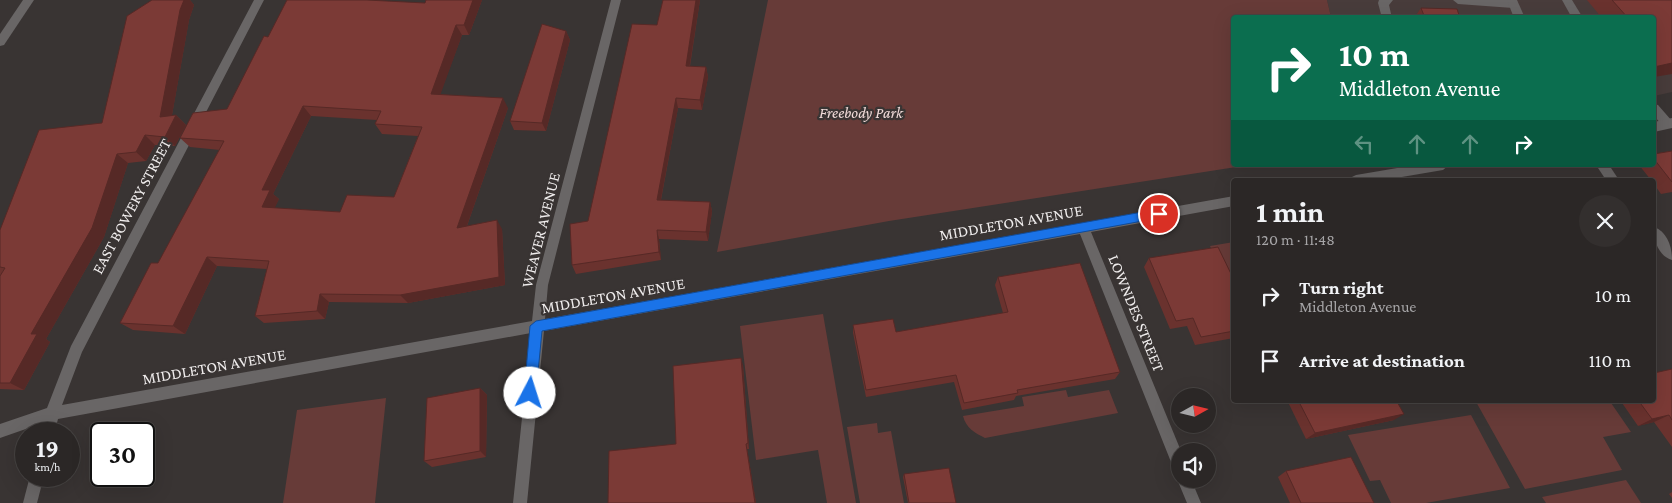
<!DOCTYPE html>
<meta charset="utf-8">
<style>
body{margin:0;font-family:"Crimson Pro",serif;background:#332f2e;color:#f1f3f6;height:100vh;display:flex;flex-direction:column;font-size:19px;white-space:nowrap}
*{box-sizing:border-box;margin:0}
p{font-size:16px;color:#a6a5a7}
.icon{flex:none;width:28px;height:28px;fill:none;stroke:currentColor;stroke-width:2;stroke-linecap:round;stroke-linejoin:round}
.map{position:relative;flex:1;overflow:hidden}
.drawer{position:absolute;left:1231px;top:178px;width:425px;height:225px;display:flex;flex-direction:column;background:#2b2726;border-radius:5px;box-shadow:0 5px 20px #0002,0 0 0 1px #474443}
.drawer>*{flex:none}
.hud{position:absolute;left:1231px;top:15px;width:425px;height:152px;border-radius:5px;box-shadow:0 5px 20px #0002,0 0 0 1px #474443;background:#0b6e4f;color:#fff;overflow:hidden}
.needle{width:32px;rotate:82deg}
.tools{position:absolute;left:1171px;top:388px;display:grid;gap:10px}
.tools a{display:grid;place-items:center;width:45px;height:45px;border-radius:50%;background:#2b2726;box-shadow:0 5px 20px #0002,0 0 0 1px #474443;font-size:25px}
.speed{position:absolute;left:15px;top:422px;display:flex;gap:10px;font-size:25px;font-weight:700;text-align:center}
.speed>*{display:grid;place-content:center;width:65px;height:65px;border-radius:50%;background:#2b2726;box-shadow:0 5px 20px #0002,0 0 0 1px #474443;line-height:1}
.speed small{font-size:12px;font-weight:400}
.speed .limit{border:2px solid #111;border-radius:8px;background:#fff;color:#111}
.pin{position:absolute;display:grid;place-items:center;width:42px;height:42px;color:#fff;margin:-21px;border:2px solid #fff;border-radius:50%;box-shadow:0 1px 5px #0007}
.me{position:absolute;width:55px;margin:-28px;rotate:5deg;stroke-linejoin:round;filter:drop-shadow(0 0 4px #0008)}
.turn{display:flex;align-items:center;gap:18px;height:105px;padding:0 25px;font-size:22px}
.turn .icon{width:65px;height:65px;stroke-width:2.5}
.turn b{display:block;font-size:35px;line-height:42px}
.lanes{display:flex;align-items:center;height:48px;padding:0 25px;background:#0003;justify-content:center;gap:25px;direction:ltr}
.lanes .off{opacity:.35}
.round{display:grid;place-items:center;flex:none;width:52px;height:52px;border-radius:26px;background:#332f2e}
.overview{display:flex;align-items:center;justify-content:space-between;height:85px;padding:0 25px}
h1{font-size:30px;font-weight:700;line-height:38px}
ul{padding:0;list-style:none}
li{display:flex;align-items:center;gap:15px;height:65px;padding:0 25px}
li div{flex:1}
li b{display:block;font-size:19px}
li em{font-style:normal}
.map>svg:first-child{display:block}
</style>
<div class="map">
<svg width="1672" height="503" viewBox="0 0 1672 503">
<rect width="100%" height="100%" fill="#393433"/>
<!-- built -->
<path fill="#483c3b" d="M1327,0H1672V92L1654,96V18L1331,17Z"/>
<!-- green -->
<g fill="#673b38">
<path d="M768,0H1327L1331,17L1234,18V165H1249L889,221L717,252Z"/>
<path d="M1234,242V293L1210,246Z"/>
<path d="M823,314L856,503H827L818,450L756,460L740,326Z"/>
<path d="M1066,390L1068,397L1109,390L1118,413L985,438C975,433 966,428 963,416L1024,406L1022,397Z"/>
<path d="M386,398L375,503H283L297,410Z"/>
<path d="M1475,400H1609L1631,432L1603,437L1622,470L1525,489Z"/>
<path d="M1471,415L1510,488L1426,503H1391L1380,480L1370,481L1348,435Z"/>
<path d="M877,423L878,433L891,431L904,503H860L847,427Z"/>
<path d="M1626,480L1641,503H1546L1542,497Z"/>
</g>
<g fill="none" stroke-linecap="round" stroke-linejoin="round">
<!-- service -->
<g fill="#696666" fill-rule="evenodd">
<path d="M1379,0H1393L1389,5L1392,18H1382L1378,3Z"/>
<path d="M1453,0H1511L1517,1L1518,4L1513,8L1458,4Z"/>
<path d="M1562,0H1572L1583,18H1572Z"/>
<path d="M1654,104L1658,105L1672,121V127H1664L1654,116Z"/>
</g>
<!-- minor -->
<g fill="#696666" fill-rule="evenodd">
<path d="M23,0H34L4,45L0,46V34Z"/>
<path d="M254,0H264L82,352L62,405L532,321L536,285L611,0H621L548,285L545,319L1234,196V206L1091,232L1181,451L1180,479H1191L1201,503H1187L1177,479L1179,474L1175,472L1173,467L1080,234L544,331L527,503H513L531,333L58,419L54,434H40L43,423L0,438V424L47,408L71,346Z"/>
<path d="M1507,0H1517L1525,18H1514Z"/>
<path d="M1672,118V128L1654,132V122Z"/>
<path d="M1415,165H1449L1443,170L1384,180H1350L1352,177L1356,175Z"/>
<path d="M1596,165H1609L1619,180H1606Z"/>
<path d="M1654,227C1668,232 1672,248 1672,260C1658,256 1653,239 1654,227Z"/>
<path d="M30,476H44L37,503H23Z"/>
</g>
</g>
<!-- wall -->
<g fill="#6a322e" fill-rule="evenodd">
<path d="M152,0H190L194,5L189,20L172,115H176L186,125L175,146L155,145L146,161L128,163L104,237L46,339L50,342L24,390L0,389V230L102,123Z"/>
<path d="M482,0L469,35H462L440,94L508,108L467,226L502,229L505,285L408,303L329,302L325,319L264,323L255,316L267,269L217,266L185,334L133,330L120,323L158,263L220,150L190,147L180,138L227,109L425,3ZM311,116L377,120L375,124L382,134L418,136L394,197L340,212L274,208L279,199L273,194Z"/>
<path d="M663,0H700L690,66L706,67L708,77L702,110L678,108L661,200L710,202L712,211L708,241L659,239L661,260L576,274L572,265L657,25Z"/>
<path d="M1587,0H1672L1654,18H1602Z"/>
<path d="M1421,8L1460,18H1414Z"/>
<path d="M566,31L570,40L546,131L514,130L510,121Z"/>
<path d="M1672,151V192L1661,194L1654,184V180H1651L1639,165H1654V154Z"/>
<path d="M1149,258L1234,280V338L1195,345L1187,326L1170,329L1144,267Z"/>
<path d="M998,277L1120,372L1115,379L1016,396L1014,400L962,410L954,382L866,397L853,333V325L896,332L1003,313L995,285Z"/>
<path d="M743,365L749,449H747L756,503H608L676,444Z"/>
<path d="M1672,369V447L1654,422L1638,426L1620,400H1654Z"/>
<path d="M480,388L487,395L486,457L432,467L424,461Z"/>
<path d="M1287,400H1396L1394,420L1306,439Z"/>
<path d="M1286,471L1374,503H1290L1278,477Z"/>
<path d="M904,474L956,503H908L903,477Z"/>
<path d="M1672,492V498L1669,494Z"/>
</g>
<!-- shaded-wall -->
<g fill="#562926">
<path d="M184,0H190L194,5L189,20L170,126L176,115L186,125L175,146L165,137L160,117L180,10Z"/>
<path d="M473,0H482L469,35L464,25Z"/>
<path d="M696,0H700L688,76L686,66Z"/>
<path d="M456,25L462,35L437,104L431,94Z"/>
<path d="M566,31L570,40L546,131L542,123Z"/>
<path d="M1672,63V74L1654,77V67Z"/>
<path d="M706,67L708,77L702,110L700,100Z"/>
<path d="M503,98L508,108L463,237L457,228Z"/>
<path d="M676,98L678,108L659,209L657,200Z"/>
<path d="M303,106L311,116L273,194L279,199L271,216L262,207V190Z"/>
<path d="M145,135L155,145L146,161L136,152Z"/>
<path d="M117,154L128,163L104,237L46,339L50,342L24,390L10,383L31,334Z"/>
<path d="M710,202L712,211L708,241L706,232Z"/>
<path d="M497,220L502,229L505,285L408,303L400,295Z"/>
<path d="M657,230L659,239L661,260L659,252Z"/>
<path d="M207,257L217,266L185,334L173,326Z"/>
<path d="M320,294L329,302L325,319L317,311Z"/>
<path d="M741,358L743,365L749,449L748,443Z"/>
<path d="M480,388L487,395L486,457L480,451Z"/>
<path d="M1404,414L1394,420L1306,439L1315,433Z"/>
<path d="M1669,415L1654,422L1638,426L1652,419Z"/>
<path d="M746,444L747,449L756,503H755Z"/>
</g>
<!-- building -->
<g fill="#7b3a36" stroke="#562926" fill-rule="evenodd">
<path d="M152,0H184L180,10L160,117L176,115L165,137L145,135L136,152L117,154L92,228L31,334H37L10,383H0V276L5,268L0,267V230L39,130L102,123L127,16Z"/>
<path d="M287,0H367L425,3L426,0H473L464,25H456L431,94L503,98L457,228L497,220L499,277L400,295L320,294L317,311L255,316L269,261L207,257L173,326L120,323L151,263H158L224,141L180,138L193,113L227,109L264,36L268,37ZM303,106L381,111L375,124L422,127L394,197L347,195L340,212L262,207L270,190H262Z"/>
<path d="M663,0H696L686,66L706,67L700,100L676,98L657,200L710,202L706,232L657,230L659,252L572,265L570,224L588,221L632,24L657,25Z"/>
<path d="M1612,0H1672V63L1654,67V18H1628Z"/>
<path d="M1421,8L1457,9L1460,18H1425Z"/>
<path d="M542,24L566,31L542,123L510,121Z"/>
<path d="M1672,151V182L1654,159V154Z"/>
<path d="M1218,247L1234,280V331L1201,337L1193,318L1176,321L1149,258Z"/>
<path d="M1080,263L1120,372L1017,390L1018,393L964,403L956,375L866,390L853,325L893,319L896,332L1008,312L998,277Z"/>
<path d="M741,358L748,443L746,444L755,503H608L609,451L676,444L673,366Z"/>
<path d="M1672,369V420L1669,415L1652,419L1638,400H1654V373Z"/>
<path d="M480,388V451L424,461L427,398Z"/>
<path d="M1298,400H1396L1404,414L1315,433Z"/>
<path d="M1351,457L1374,503H1301L1286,471Z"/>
<path d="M949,468L956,503H909L904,474Z"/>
</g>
<!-- route -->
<path fill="#1a73e8" stroke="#114b97" d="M1159,209L1164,214L1159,218L542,331L536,393L535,397L530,399L526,397L524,393L530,326L536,321Z"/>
<g text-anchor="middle" stroke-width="4.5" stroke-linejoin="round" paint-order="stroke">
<!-- park labels -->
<g font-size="16" font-style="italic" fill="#f1dbd9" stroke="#393433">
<text x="861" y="118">Freebody Park</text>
</g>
<!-- street labels -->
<g font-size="16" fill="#efecec" stroke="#393433">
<text transform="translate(131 206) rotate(-62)" y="6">EAST BOWERY STREET</text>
<text transform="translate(1011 222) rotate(-10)" y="6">MIDDLETON AVENUE</text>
<text transform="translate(540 230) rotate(-76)" y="6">WEAVER AVENUE</text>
<text transform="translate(613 295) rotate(-10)" y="6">MIDDLETON AVENUE</text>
<text transform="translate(1137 313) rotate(68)" y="6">LOWNDES STREET</text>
<text transform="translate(214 366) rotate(-10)" y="6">MIDDLETON AVENUE</text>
</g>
</g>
</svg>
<div class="tools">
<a><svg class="needle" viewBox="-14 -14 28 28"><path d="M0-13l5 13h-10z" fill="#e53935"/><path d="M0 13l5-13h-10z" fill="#a6a5a7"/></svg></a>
<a><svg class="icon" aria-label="sound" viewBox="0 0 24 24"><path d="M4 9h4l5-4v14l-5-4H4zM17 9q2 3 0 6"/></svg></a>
</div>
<div class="speed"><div>19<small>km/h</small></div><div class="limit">30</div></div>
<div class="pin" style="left:1159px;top:214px;background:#d93025"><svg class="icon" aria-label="arrive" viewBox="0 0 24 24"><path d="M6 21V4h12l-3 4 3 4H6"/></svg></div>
<svg class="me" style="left:530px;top:393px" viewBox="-20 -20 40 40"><circle r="19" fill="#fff"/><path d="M0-13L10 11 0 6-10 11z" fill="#1a73e8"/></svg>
<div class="hud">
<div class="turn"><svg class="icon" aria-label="right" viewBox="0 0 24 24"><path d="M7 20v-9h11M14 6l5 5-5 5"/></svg><div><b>10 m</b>Middleton Avenue</div></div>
<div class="lanes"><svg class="icon off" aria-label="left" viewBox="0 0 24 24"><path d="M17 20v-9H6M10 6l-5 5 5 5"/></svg><svg class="icon off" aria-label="ahead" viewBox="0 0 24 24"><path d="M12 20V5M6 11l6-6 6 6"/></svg><svg class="icon off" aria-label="ahead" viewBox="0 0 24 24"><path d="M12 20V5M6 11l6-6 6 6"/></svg><svg class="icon" aria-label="right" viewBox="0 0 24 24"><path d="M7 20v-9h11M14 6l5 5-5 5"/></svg></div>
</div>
<section class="drawer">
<div class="overview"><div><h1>1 min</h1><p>120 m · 11:48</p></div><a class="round"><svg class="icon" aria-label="close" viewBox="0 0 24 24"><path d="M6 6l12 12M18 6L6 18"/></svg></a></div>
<ul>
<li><svg class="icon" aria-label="right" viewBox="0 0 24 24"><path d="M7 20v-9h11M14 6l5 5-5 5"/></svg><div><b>Turn right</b><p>Middleton Avenue</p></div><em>10 m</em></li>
<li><svg class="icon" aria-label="arrive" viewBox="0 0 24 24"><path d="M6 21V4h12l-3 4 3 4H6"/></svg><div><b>Arrive at destination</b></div><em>110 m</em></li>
</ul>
</section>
</div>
